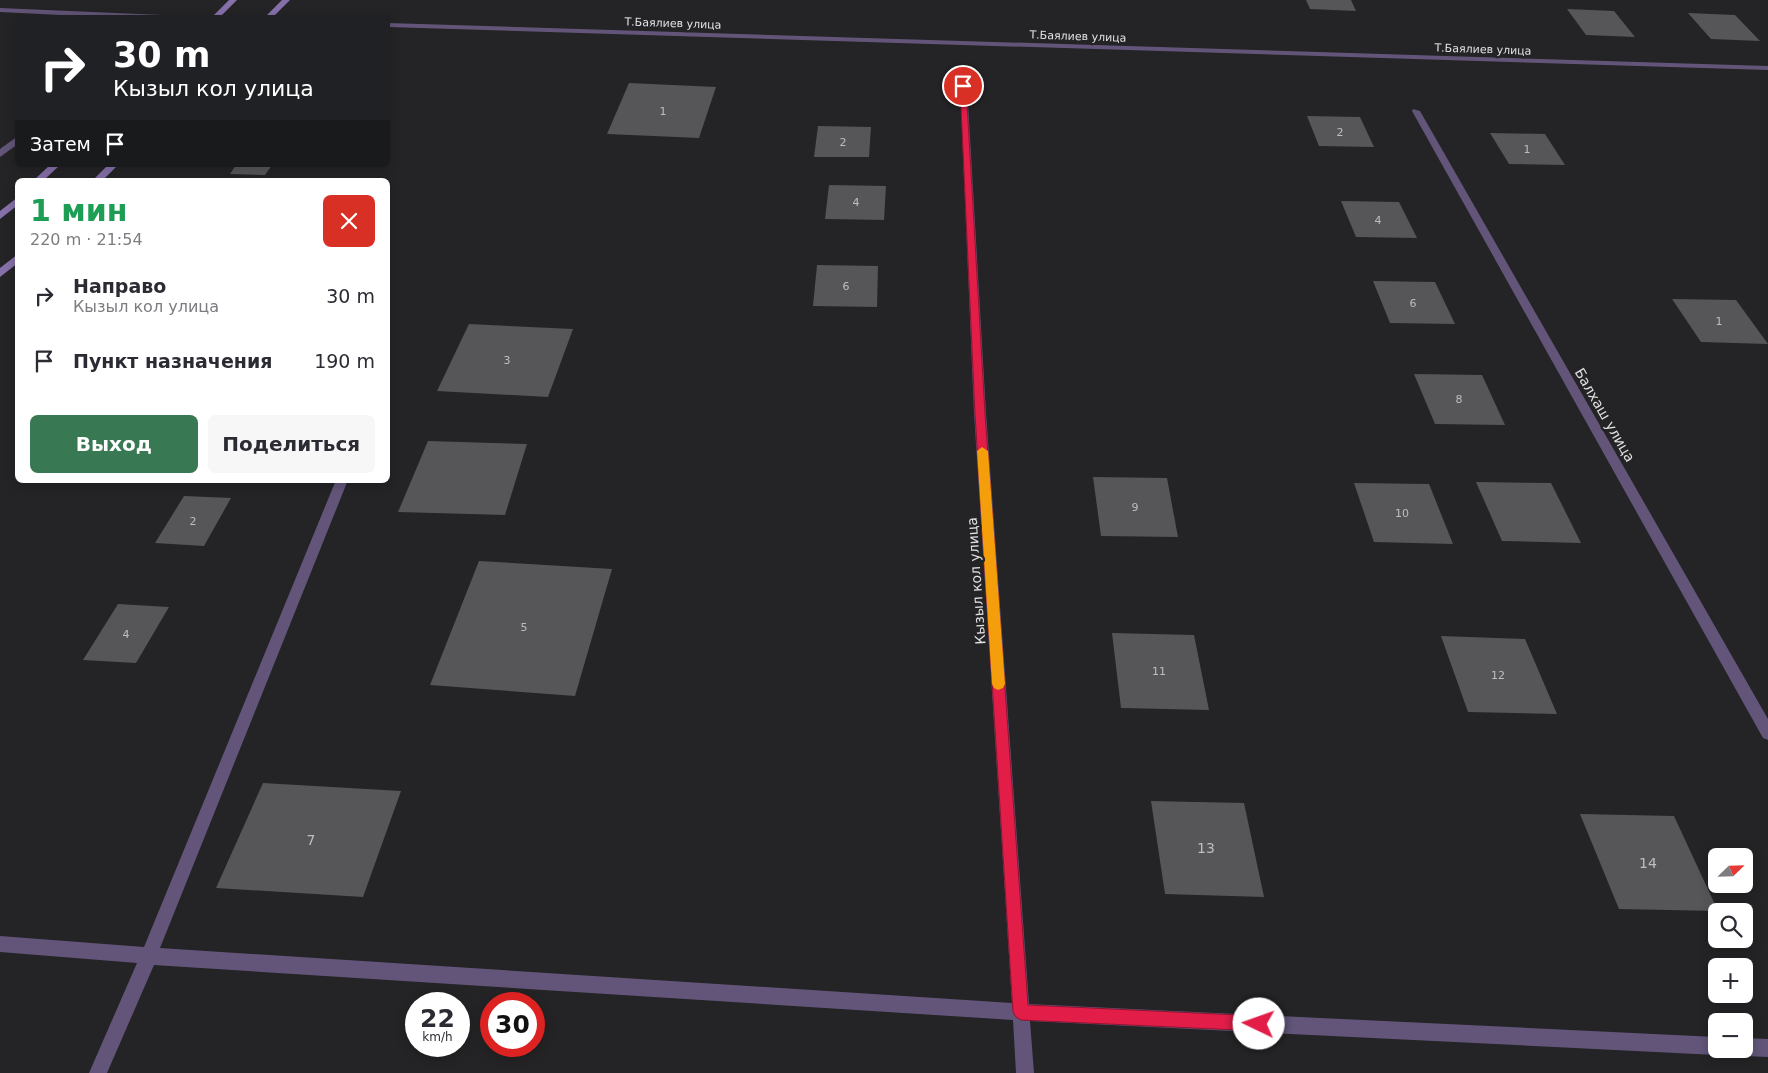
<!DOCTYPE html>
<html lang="ru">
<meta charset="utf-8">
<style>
body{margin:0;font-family:"DejaVu Sans",sans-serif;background:#f7f7f7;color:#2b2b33;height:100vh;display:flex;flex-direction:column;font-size:19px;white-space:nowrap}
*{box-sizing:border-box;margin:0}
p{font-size:16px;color:#7c7c81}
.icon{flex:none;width:28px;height:28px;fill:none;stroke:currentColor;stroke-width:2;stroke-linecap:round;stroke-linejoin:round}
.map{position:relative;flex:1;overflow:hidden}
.details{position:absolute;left:15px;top:178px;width:375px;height:305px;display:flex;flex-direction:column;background:#fff;border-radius:8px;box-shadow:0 2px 12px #0003}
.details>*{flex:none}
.guide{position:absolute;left:15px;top:15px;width:375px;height:152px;border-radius:8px;box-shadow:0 2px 12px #0003;background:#202124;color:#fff;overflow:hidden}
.needle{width:32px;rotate:67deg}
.controls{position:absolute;left:1708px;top:848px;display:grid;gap:10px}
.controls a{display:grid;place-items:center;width:45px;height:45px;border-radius:8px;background:#fff;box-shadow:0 2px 12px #0003;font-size:25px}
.speed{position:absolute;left:405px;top:992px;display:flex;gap:10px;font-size:25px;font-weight:700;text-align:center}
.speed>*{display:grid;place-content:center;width:65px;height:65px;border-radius:50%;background:#fff;box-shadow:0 2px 12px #0003;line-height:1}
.speed small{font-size:12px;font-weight:400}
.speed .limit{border:8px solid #d22;background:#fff;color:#111}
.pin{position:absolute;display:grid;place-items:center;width:42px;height:42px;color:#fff;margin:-21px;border:2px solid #fff;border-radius:50%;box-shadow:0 1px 5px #0007}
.me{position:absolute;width:55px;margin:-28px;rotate:273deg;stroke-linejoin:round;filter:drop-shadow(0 0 4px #0008)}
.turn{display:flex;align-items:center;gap:18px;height:105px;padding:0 15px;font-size:22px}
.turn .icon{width:65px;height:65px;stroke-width:2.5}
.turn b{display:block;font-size:35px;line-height:42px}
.then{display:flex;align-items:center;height:48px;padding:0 15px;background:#0003;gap:10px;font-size:19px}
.round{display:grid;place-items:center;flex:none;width:52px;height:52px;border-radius:8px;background:#f7f7f7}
.summary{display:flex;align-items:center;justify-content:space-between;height:85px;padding:0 15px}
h1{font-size:30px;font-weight:800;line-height:38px;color:#1e9e55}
.cta{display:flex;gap:10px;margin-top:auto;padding:10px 15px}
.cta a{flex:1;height:58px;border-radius:8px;background:#387852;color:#fff;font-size:20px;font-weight:800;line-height:58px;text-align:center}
.cta a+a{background:#f7f7f7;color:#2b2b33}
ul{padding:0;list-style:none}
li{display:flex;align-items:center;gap:15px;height:65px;padding:0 15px}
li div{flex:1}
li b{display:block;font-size:19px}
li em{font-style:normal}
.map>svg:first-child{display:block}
</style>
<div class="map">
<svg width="1768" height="1073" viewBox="0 0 1768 1073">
<rect width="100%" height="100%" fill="#242325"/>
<!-- building -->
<g fill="#565557">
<path d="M1306,0H1351L1356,11L1310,9Z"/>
<path d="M1567,9L1614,11L1635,37L1586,35Z"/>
<path d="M1688,13L1735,15L1760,41L1711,39Z"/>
<path d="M629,83L716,87L699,138L607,134Z"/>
<path d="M1307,116L1360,117L1374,147L1319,146Z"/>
<path d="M818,126L871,127L869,157H814Z"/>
<path d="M1490,133L1545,134L1565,165L1509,164Z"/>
<path d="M236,165H272L265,175L230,174Z"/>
<path d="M829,185L886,186L884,220L825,219Z"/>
<path d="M1341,201L1399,202L1417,238L1356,237Z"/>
<path d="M817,265L878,266L877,307L813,306Z"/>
<path d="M1373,281L1435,282L1455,324L1390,323Z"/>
<path d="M1672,299L1736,300L1768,344L1701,342Z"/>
<path d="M469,324L573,329L548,397L437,391Z"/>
<path d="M1414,374L1482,375L1505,425L1435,424Z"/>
<path d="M428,441L527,444L505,515L398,512Z"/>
<path d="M1093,477L1167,478L1178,537L1101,536Z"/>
<path d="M1476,482L1551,483L1581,543L1502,541Z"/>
<path d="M1354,483L1429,484L1453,544L1374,542Z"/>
<path d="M184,496L231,498L204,546L155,543Z"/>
<path d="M479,561L612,569L575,696L430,685Z"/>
<path d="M118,604L169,607L136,663L83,660Z"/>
<path d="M1112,633L1194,635L1209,710L1121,708Z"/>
<path d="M1441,636L1525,639L1557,714L1468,712Z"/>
<path d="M263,783L401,791L363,897L216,888Z"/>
<path d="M1151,801L1244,803L1264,897L1165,894Z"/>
<path d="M1580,814L1674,816L1718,911L1619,909Z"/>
</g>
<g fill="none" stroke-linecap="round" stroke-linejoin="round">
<!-- minor -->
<g fill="#625579" fill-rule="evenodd">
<path d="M0,8L185,16L188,18H121L0,12Z"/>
<path d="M388,23L1768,66V70L388,27Z"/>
<path d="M960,84L967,86L986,413L1029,1004L1716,1037V1049H1724L1722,1052L1716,1055L1030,1021L1034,1073H1016L1013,1020L154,965L107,1073H89L137,963L0,952V936L144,947L336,480H348L160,948L1012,1003L974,413Z"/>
<path d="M1413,109L1420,111L1768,719V740L1763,738L1412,111Z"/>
<path d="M18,136V144L0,157V149Z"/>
<path d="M1744,1038L1768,1039V1057L1744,1056L1738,1053L1736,1049H1744Z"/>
</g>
<!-- secondary -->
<g fill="#8670aa" fill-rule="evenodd">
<path d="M229,0H237L219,18H211Z"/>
<path d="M282,0H290L272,18H264Z"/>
<path d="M50,165H60L44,180H34Z"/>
<path d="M108,165H118L103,180H93Z"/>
<path d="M18,197V205L0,219V211Z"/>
<path d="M18,254V263L0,277V268Z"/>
</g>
</g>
<!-- route -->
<path fill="#e11d48" stroke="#92132f" d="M960,85L966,86L985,414L1028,1005L1259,1016L1265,1018L1267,1024L1265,1029L1259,1031L1021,1020L1016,1017L1013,1012L975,414Z"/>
<!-- slow -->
<path fill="#f59e0b" d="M982,447L988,451L1005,684L1003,688L998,690L994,688L992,684L977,451Z"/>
<g text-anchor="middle" stroke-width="5" stroke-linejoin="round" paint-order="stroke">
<!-- far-street labels -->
<g font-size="11" fill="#e1e0e2" stroke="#242325">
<text transform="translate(673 23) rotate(2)" y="4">Т.Баялиев улица</text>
<text transform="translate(1078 36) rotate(2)" y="4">Т.Баялиев улица</text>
<text transform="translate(1483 49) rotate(2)" y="4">Т.Баялиев улица</text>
</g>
<!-- number labels -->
<g font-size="11" fill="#bebdbf">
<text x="663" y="115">1</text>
<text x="1340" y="136">2</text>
<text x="843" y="146">2</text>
<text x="1527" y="153">1</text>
<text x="856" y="206">4</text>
<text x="1378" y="224">4</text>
<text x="846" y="290">6</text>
<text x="1413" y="307">6</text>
<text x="1719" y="325">1</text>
<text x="507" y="364">3</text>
<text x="1459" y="403">8</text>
<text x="1135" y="511">9</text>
<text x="1402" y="517">10</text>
<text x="193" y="525">2</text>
<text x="524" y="631">5</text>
<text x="126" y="638">4</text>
<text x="1159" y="675">11</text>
<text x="1498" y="679">12</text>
</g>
<!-- street labels -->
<g font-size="14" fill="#e1e0e2" stroke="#242325">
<text transform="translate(1605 415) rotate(60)" y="5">Балхаш улица</text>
<text transform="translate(976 581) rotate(-94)" y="5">Кызыл кол улица</text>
</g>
<!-- near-number labels -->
<g font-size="14" fill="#bebdbf">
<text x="311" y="845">7</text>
<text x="1206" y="853">13</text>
<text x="1648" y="868">14</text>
</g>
</g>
</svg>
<div class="controls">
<a><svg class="needle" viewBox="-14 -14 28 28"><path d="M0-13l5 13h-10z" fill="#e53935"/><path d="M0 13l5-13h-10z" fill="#7c7c81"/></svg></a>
<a><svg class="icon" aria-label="search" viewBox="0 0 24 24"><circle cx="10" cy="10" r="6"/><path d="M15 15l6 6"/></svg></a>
<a>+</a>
<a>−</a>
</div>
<div class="speed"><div>22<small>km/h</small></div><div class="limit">30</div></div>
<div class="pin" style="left:963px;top:86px;background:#d93025"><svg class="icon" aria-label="arrive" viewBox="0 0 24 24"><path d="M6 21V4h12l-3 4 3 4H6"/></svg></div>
<svg class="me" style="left:1259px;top:1024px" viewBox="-20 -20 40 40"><circle r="19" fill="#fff"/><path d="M0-13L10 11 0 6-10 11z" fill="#e11d48"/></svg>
<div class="guide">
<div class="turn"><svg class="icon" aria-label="right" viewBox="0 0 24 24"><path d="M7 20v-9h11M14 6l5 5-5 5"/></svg><div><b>30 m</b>Кызыл кол улица</div></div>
<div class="then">Затем<svg class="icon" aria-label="arrive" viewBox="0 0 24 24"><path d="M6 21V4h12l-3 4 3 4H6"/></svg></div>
</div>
<section class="details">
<div class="summary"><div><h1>1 мин</h1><p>220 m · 21:54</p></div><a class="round" style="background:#d93025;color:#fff"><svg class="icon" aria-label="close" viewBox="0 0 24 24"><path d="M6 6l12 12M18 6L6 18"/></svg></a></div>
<ul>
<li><svg class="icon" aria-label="right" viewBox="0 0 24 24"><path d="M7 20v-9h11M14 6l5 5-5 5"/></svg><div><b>Направо</b><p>Кызыл кол улица</p></div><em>30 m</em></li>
<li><svg class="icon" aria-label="arrive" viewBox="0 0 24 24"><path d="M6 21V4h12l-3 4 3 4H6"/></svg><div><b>Пункт назначения</b></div><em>190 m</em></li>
</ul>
<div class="cta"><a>Выход</a><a>Поделиться</a></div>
</section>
</div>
